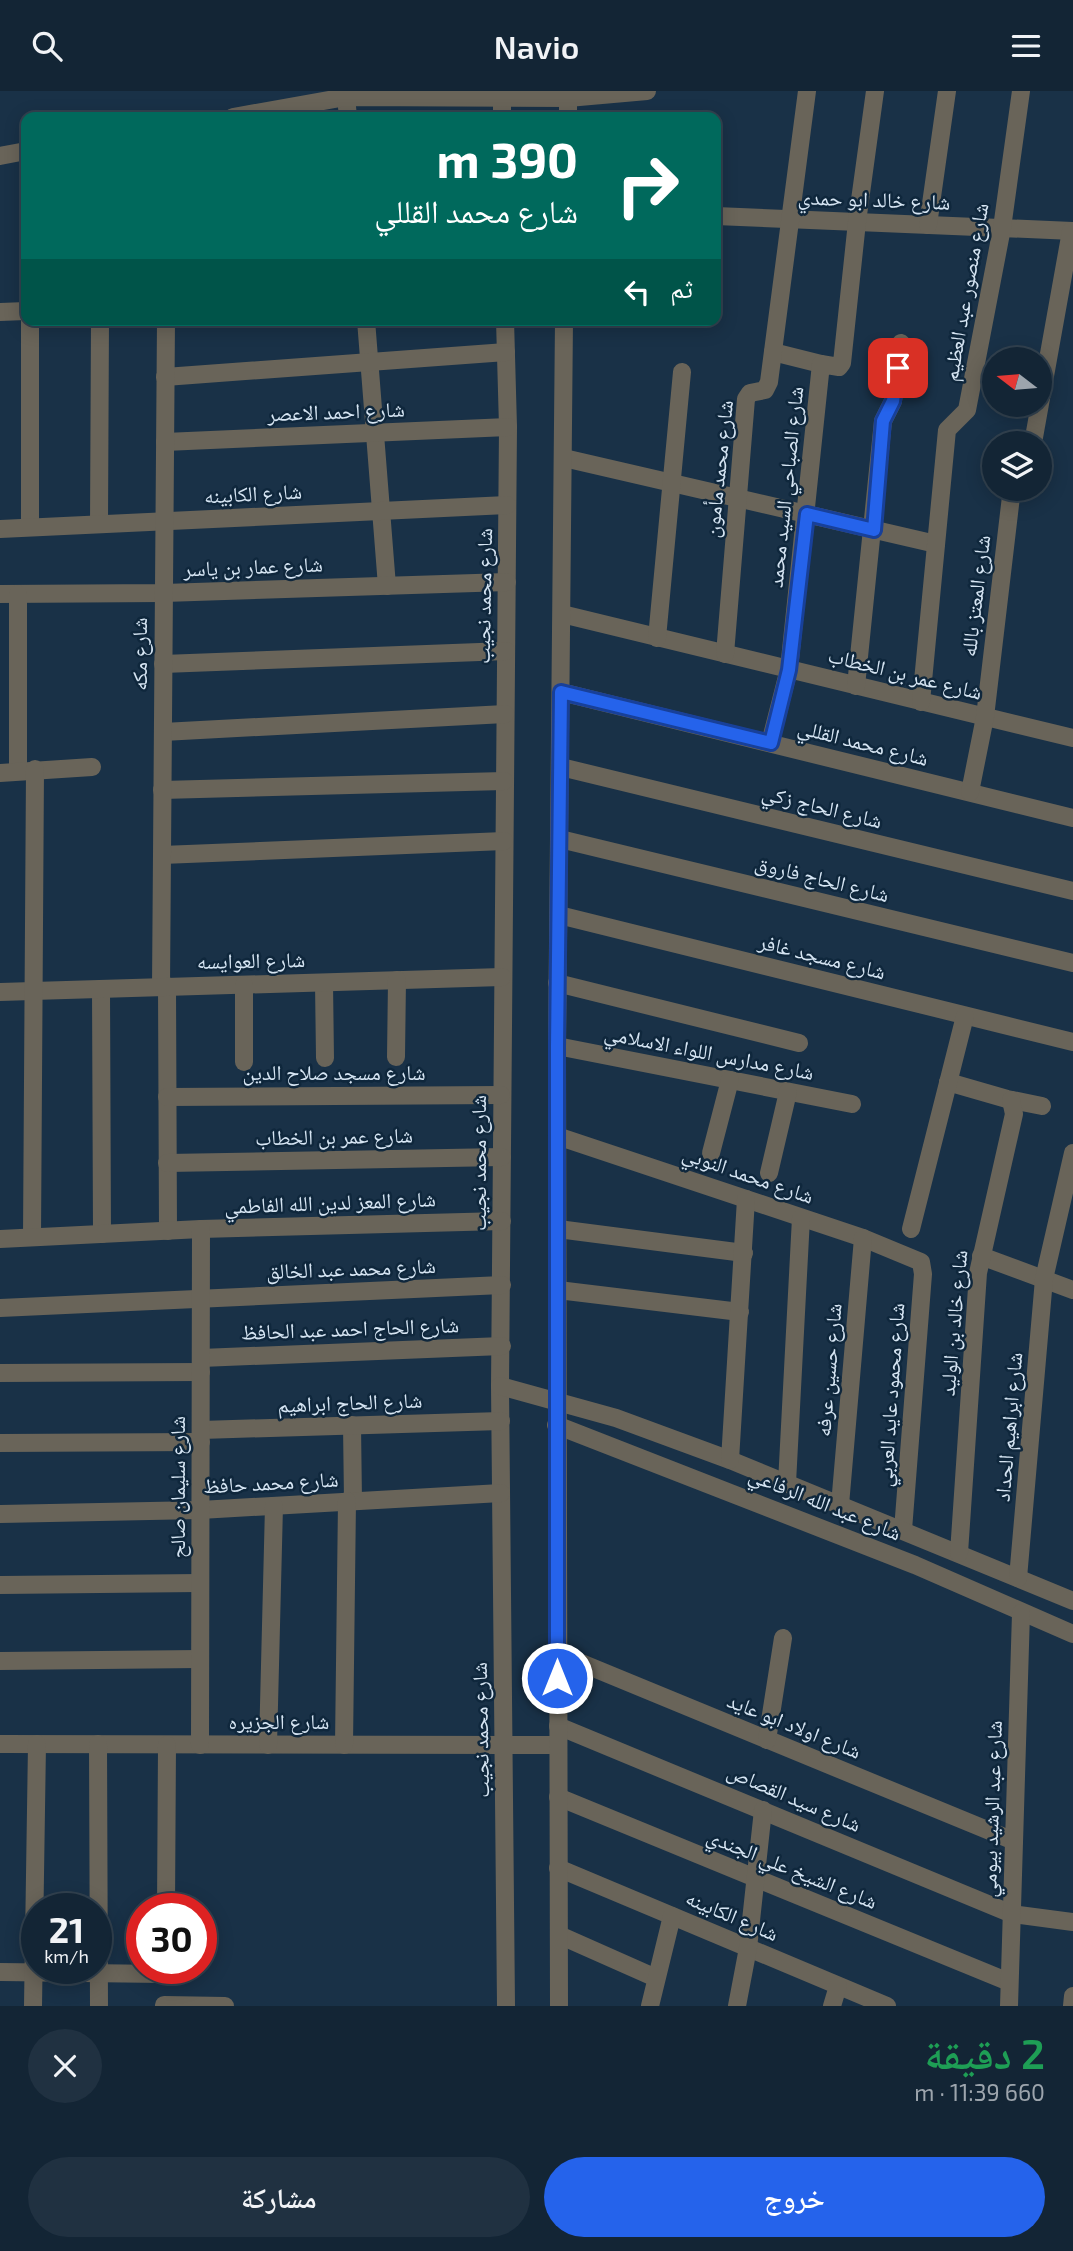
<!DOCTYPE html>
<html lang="ar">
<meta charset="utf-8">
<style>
body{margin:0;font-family:"Exo 2","Noto Naskh Arabic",sans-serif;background:#203141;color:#f1f3f6;direction:rtl;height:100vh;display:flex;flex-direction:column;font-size:26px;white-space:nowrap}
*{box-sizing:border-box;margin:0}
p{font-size:23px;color:#9da5ad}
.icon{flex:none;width:38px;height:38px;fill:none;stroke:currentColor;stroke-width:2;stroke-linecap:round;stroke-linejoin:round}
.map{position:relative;height:1915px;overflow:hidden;direction:ltr}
.panel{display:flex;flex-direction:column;background:#132535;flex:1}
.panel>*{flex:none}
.hud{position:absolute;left:21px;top:21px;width:700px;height:214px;border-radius:14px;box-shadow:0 4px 18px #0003,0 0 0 2px #324250;direction:rtl;background:#00695c;color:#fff;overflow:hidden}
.needle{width:46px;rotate:286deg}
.tools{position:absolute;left:982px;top:256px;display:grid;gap:14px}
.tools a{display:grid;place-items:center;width:70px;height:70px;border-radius:50%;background:#132535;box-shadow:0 4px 18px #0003,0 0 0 2px #324250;font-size:35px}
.speed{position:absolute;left:21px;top:1802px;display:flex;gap:14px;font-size:35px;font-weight:700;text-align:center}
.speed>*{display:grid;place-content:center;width:91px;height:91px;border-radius:50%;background:#132535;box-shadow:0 4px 18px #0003,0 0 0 2px #324250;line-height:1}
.speed small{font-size:18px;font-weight:400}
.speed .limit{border:10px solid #d22;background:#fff;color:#111}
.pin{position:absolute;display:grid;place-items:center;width:60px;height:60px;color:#fff;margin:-30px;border-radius:14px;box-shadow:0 4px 10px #0006}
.me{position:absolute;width:77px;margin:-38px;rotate:0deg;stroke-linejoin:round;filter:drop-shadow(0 0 5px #0008)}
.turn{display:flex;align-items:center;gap:24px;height:147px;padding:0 28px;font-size:32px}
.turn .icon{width:91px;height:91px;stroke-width:2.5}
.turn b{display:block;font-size:49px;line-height:60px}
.then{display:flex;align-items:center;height:66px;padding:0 28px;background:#0003;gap:14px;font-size:26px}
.round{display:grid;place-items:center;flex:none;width:74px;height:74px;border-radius:37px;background:#203141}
.summary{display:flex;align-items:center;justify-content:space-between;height:119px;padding:0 28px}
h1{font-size:42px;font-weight:600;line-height:52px;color:#1e9e55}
.cta{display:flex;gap:14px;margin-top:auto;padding:14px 28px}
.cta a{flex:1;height:80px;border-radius:42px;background:#2563eb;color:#fff;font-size:28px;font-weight:600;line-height:80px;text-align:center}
.cta a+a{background:#203141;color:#f1f3f6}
header{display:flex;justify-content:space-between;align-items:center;height:91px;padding:0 28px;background:#132535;font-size:32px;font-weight:600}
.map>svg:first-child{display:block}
</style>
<header><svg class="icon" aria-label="menu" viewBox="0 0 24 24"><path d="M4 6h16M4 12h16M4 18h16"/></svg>Navio<svg class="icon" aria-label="search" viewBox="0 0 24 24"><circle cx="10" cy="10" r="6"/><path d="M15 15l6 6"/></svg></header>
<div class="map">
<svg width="1073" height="1915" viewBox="0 0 1073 1915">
<rect width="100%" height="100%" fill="#193147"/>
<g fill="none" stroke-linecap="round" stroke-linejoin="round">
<!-- minor -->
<g stroke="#696459" stroke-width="18">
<path d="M568,0V26"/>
<path d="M346,6L348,26"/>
<path d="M502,6V26"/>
<path d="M233,26L346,6L568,7L647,0"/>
<path d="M0,65L26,60"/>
<path d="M716,125L1073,140"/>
<path d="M928,134L947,0"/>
<path d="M0,221L26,220"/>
<path d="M30,229V436"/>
<path d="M366,229L387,495"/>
<path d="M505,229L508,336L500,1295L506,1915"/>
<path d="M773,261L821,273"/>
<path d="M165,286L506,261"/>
<path d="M165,351L508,336"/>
<path d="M1033,352L1071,140"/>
<path d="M564,367L936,453"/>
<path d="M99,433L100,229"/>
<path d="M0,438L507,414"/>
<path d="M0,503L164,502L507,491"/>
<path d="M18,503V679"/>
<path d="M562,523L1073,647"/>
<path d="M657,547L682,281"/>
<path d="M725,563L746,308L750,302L765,299L769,291L807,0"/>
<path d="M163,573L506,560"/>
<path d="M856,595L883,330L893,310L901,252"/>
<path d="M561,601L1073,727"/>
<path d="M921,611L947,339L967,319L1002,137L1021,0"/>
<path d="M163,641L505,623"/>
<path d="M770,652L789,578L821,273L839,276L842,272L857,131L875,0"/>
<path d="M561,676L1073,800"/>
<path d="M0,682L92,676"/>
<path d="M162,699L504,690"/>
<path d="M970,701L985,626L1012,397"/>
<path d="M560,748L1073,872"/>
<path d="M162,764L504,750"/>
<path d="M559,824L1073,951"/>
<path d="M324,892L325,967"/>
<path d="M557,892L799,952"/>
<path d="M167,895L168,1140"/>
<path d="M161,896L166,229"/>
<path d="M101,898L102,1143"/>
<path d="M0,901L502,886"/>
<path d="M557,955L852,1013"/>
<path d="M396,966L397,889"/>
<path d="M244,971V894"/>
<path d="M948,991L1007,1008L1042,1015"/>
<path d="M167,1006L501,1004"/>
<path d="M557,1045L863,1147L921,1171L923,1183L903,1439"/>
<path d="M711,1062L730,989"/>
<path d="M167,1072L502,1066"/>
<path d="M769,1082L788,1001"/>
<path d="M558,1138L744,1162"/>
<path d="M911,1138L965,925"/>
<path d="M32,1146L35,678"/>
<path d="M0,1148L201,1138L502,1130"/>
<path d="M981,1165L1073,1199"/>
<path d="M558,1199L740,1221"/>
<path d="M0,1217L502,1194"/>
<path d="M201,1267L502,1255"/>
<path d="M0,1282L201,1281"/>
<path d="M500,1295L616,1327L730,1369L1073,1510"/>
<path d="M352,1334L353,1410"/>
<path d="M556,1334L915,1474L1073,1543"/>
<path d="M201,1339L501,1330"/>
<path d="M0,1352L201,1351"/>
<path d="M730,1369L746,1108"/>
<path d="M787,1392L801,1127"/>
<path d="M840,1414L863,1147"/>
<path d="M0,1423L200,1419L501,1402"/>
<path d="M959,1462L978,1182L1014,1023L1011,1009"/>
<path d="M1018,1487L1044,1188L1073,1062"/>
<path d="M0,1494L200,1492"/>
<path d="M557,1562L1014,1750"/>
<path d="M0,1570L200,1568"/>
<path d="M558,1635L1012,1823L1073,1831"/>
<path d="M767,1649L783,1547"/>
<path d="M0,1653L558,1654"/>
<path d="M98,1653L99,1915"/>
<path d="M200,1654L201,1138"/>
<path d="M268,1654L274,1415"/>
<path d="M344,1654L347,1410"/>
<path d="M558,1706L1009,1891"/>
<path d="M558,1777L887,1915"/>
<path d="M166,1818L167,1654"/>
<path d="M559,1844L656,1887"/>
<path d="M0,1881L165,1883"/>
<path d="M164,1914L225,1915"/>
<path d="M33,1915L37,1653"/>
<path d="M559,1915L557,955L564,229"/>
<path d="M650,1915L672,1825"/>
<path d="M737,1915L748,1857L763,1719"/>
<path d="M832,1915L838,1895"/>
<path d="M1009,1915L1021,1522"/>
<path d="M1072,1915L1073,1905"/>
</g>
</g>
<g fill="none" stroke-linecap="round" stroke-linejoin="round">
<!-- route casing -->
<g stroke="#184099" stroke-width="18">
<path id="route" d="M557,1587V955L561,601L771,652L789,579L807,423L874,439L883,330L893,310L898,277"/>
</g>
<!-- route -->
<use href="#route" stroke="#2563eb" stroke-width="12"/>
</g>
<g text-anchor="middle" stroke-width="5" stroke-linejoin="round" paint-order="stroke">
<!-- street labels -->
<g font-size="21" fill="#d6e5f3" stroke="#0f273c">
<text transform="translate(874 109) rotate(2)" y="7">شارع خالد ابو حمدي</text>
<text transform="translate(966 201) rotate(-80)" y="7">شارع منصور عبد العظيم</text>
<text transform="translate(336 321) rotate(-2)" y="7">شارع احمد الاعصر</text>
<text transform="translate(719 378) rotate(-84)" y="7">شارع محمد مأمون</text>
<text transform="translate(786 396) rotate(-84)" y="7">شارع الصباحي السيد محمد</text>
<text transform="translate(253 403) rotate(-3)" y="7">شارع الكابينه</text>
<text transform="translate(253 476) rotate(-2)" y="7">شارع عمار بن ياسر</text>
<text transform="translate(484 505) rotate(-89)" y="7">شارع محمد نجيب</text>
<text transform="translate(976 505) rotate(-83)" y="7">شارع المعتز بالله</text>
<text transform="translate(140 563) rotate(-90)" y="7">شارع مكه</text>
<text transform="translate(905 583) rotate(14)" y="7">شارع عمر بن الخطاب</text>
<text transform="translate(863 652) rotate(14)" y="7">شارع محمد القللي</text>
<text transform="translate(822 716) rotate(14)" y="7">شارع الحاج زكي</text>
<text transform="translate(822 788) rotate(14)" y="7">شارع الحاج فاروق</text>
<text transform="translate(822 866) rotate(14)" y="7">شارع مسجد غافر</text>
<text transform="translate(251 870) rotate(-1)" y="7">شارع العوايسه</text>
<text transform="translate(709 962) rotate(11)" y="7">شارع مدارس اللواء الاسلامي</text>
<text x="334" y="989">شارع مسجد صلاح الدين</text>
<text transform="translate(334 1046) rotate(-1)" y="7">شارع عمر بن الخطاب</text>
<text transform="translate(479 1072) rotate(-90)" y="7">شارع محمد نجيب</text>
<text transform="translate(748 1084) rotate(19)" y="7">شارع محمد النوبي</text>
<text transform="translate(330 1112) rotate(-2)" y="7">شارع المعز لدين الله الفاطمي</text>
<text transform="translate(351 1178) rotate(-2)" y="7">شارع محمد عبد الخالق</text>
<text transform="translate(954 1232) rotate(-85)" y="7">شارع خالد بن الوليد</text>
<text transform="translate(350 1238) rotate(-2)" y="7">شارع الحاج احمد عبد الحافظ</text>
<text transform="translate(829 1279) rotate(-85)" y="7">شارع حسين عرفه</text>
<text transform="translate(891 1304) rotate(-86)" y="7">شارع محمود عايد العربي</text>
<text transform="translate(350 1312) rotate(-2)" y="7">شارع الحاج ابراهيم</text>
<text transform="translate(1009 1336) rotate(-85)" y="7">شارع ابراهيم الحداد</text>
<text transform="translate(271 1392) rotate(-3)" y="7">شارع محمد حافظ</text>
<text transform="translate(178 1396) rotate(-90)" y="7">شارع سليمان صالح</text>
<text transform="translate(825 1413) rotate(22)" y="7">شارع عبد الله الرفاعي</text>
<text x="279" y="1638">شارع الجزيره</text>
<text transform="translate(794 1635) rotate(22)" y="7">شارع اولاد ابو عايد</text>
<text transform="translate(481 1639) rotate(-91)" y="7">شارع محمد نجيب</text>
<text transform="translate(794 1707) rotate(23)" y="7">شارع سيد القصاص</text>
<text transform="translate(992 1718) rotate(-88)" y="7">شارع عبد الرشيد بيومي</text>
<text transform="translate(792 1778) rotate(22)" y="7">شارع الشيخ علي الجندي</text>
<text transform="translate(732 1825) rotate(23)" y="7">شارع الكابينه</text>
</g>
</g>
</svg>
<div class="tools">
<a><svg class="needle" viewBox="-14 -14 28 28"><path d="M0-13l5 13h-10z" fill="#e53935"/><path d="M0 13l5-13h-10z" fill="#9da5ad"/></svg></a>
<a><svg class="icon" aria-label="layers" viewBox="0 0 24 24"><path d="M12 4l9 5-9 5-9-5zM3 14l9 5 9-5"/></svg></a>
</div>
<div class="speed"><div>21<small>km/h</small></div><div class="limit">30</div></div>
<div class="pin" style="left:898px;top:277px;background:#d93025"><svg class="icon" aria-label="arrive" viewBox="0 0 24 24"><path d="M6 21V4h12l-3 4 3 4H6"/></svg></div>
<svg class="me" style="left:557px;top:1587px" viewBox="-20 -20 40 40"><circle r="17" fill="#2563eb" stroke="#fff" stroke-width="3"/><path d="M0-11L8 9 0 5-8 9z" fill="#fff"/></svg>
<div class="hud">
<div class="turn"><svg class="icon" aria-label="right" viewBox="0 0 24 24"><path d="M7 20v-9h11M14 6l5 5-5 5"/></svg><div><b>390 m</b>شارع محمد القللي</div></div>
<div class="then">ثم<svg class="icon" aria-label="left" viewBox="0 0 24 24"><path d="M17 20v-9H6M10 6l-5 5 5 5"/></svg></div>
</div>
</div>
<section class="panel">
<div class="summary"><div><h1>2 دقيقة</h1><p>660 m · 11:39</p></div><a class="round"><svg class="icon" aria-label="close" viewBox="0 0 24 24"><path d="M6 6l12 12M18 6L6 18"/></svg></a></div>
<div class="cta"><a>خروج</a><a>مشاركة</a></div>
</section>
